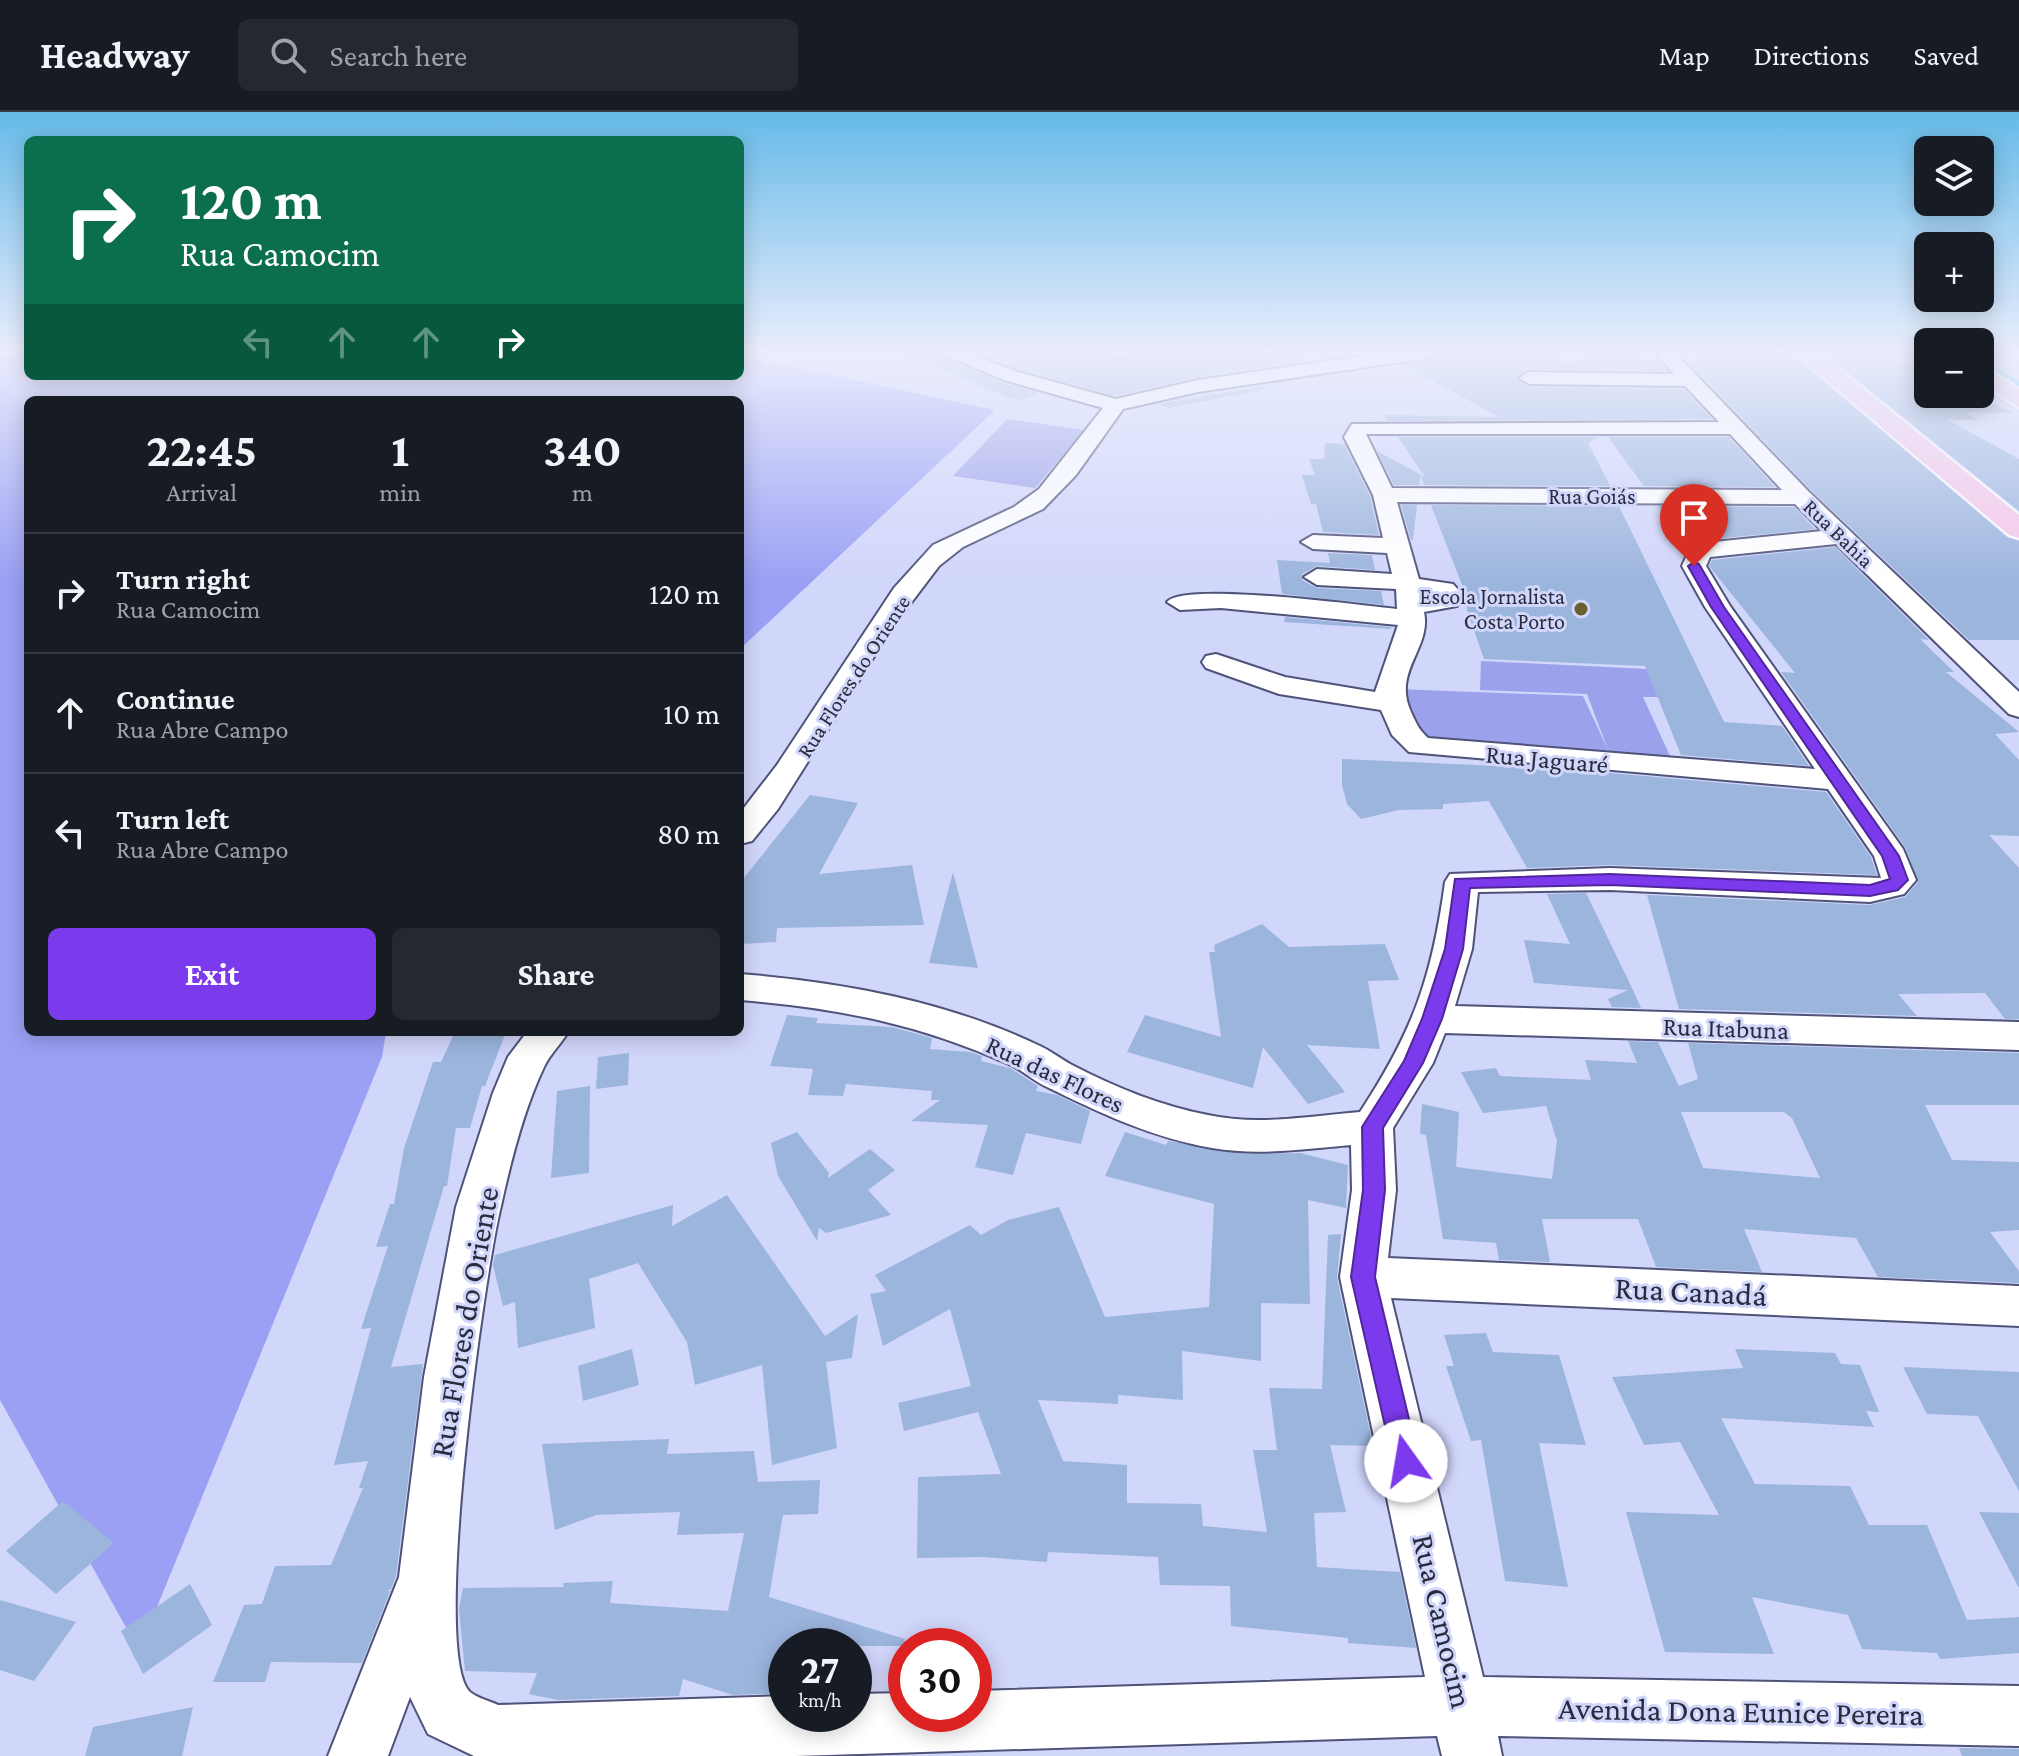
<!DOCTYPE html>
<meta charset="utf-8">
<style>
body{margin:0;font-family:"Crimson Pro",serif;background:#242831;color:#f1f3f6;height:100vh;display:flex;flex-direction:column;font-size:30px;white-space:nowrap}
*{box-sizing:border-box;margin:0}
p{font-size:26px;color:#9ea1a6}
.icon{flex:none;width:44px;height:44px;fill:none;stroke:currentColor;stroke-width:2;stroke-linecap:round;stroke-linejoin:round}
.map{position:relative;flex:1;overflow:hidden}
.panel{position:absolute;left:24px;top:284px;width:720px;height:640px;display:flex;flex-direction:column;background:#171b24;border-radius:12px;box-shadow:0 4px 20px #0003}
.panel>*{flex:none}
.banner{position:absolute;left:24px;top:24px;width:720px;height:244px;border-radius:12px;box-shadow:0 4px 20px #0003;background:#0b6e4f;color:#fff;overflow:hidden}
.controls{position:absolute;left:1914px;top:24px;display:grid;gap:16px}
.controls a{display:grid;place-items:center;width:80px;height:80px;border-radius:12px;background:#171b24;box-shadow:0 4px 20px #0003;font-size:40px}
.speed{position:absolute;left:768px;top:1516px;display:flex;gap:16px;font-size:40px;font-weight:700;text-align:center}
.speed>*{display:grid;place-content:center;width:104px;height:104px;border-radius:50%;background:#171b24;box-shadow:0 4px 20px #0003;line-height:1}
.speed small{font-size:20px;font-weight:400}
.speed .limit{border:12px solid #d22;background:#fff;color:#111}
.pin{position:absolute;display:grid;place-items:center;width:68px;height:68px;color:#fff;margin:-82px -34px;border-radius:50% 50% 50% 0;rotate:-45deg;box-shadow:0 0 8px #0007}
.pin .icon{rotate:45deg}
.me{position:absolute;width:88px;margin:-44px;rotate:347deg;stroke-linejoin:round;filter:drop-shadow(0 0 6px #0008)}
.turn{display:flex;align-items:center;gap:28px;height:168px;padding:0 24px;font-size:36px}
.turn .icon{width:104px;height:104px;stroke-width:2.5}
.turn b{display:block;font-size:56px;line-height:68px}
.lanes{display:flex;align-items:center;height:76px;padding:0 24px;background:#0003;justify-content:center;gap:40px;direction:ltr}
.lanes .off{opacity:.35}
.eta{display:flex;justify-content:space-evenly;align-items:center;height:136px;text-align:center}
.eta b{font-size:48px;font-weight:700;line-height:56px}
.button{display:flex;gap:16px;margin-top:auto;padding:16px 24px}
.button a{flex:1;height:92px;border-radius:12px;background:#7c3aed;color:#fff;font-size:32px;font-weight:700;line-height:92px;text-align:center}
.button a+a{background:#242831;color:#f1f3f6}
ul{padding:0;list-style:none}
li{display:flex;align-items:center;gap:24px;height:120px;padding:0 24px;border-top:2px solid #363941}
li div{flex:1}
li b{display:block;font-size:30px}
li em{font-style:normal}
header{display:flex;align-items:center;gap:48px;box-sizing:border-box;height:112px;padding:0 40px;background:#171b24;border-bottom:2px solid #363941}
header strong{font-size:38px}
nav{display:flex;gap:44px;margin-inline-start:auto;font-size:28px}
.search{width:560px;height:72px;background:#242831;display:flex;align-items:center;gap:20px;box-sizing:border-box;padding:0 28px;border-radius:12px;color:#9ea1a6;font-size:30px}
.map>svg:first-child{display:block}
</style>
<header>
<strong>Headway</strong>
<div class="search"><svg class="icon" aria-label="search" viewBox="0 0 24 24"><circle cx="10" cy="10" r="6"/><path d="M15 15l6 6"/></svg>Search here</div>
<nav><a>Map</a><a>Directions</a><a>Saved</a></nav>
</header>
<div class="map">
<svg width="2019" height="1644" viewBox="0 0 2019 1644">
<rect width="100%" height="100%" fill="#d1d6fb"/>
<!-- green -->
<g fill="#9ba1ea">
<path d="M1007,307L1084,318L1035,376L953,364Z"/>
<path d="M1481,549L1687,559L1702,585H1643L1670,644L1414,633L1395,577L1583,584L1608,638L1587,582L1480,578Z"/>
</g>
<!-- forest -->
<path fill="#9ba0f4" d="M0,240H28V264H740V244L995,298L740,537V288H28V920H386L382,945L139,1539L0,1288Z"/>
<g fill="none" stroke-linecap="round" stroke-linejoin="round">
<!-- stream -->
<path fill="#42c4e7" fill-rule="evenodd" d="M1980,244L2019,269V274L1980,249Z"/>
</g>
<!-- building -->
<g fill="#9cb5dd" fill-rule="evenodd">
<path d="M898,240H935L1003,271L1039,281L1021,288L1006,284Z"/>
<path d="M973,240H1108L1121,250L1137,240H1299L1300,250L1197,265L1116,284L1019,257Z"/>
<path d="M1479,240H1540L1564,250L1596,244L1658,248L1667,259L1529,257L1516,267L1529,275L1684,277L1712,307L1388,309L1384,303L1499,305L1404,253Z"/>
<path d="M1695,240H1790L2007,425L2019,429V528H1969L1811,378L1687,249L1701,246Z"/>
<path d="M1823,240H1880L1928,260V282H1973L2013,301L1964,300L1978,308H1948L2019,347V399Z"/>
<path d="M1262,274L1268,277L1168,296L1159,292Z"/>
<path d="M1398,325H1598L1588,331L1610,374L1424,373L1421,363L1419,373H1394L1377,339L1425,365Z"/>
<path d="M1608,325H1729L1775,375L1644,374Z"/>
<path d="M1325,331L1344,332L1370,384L1379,423L1323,420L1316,392H1311L1302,363H1315L1309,347H1324Z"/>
<path d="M1401,393H1417L1413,428H1411Z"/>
<path d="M1431,393L1619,394L1724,610L1782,614L1809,654L1681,643L1645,554L1484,547L1467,498L1466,483Z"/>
<path d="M1659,394L1794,395L1815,417L1704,428L1689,434Z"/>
<path d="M1835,435L1929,528L1920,527L1954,560H1946L2019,620L1995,622L2019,648V724L1989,723L2019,756V907H2005L1985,881L1898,882L1917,904L1679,897L1647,783L1870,793L1905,785L1918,770L1905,735L1781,560L1795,561L1709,454L1712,448Z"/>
<path d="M1328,441L1372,443L1375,458L1317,454L1302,462V468L1317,476L1381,479L1384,493L1282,482L1277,448L1330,451Z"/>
<path d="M1285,505L1390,515L1391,517L1284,510Z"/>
<path d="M1342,647L1564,657L1826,680L1871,745L1877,763L1610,753L1527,756L1489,689L1443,692V697L1399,698L1361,707L1347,692L1342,673Z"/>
<path d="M810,683L858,691L819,762L912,753L924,813L777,816L776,830L740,832V771Z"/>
<path d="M953,760L978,856L929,851Z"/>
<path d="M1586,781L1632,876L1641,896L1612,895L1608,887L1628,878L1534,871L1524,828L1570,832L1547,782Z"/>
<path d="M1262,812L1289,835L1385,832L1399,868L1368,869L1380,937L1307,933L1345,980L1308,992L1263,935L1253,976L1127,940L1145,903L1221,925L1209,840H1215L1214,833Z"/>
<path d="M787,903L818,906L816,911L892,915L932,926L930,937L970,940L982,944L981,949L1010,956L1038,974L1036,979L1057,983L1090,999L1081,1032L1026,1021L1013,1063L975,1055L988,1013L911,1009L940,988H931L932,979L846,972L843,984L808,983L813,957L770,954Z"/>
<path d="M455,920H506L485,974H482L470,1016H456L447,1074H444L391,1255L423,1252L396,1464L391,1477L386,1479H390L362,1551L271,1550L265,1570H213L244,1493L262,1492L275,1454L331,1453L363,1376H359L368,1349L334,1353L371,1216L361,1217L388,1134L376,1135L390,1092H394L404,1036L433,950H441Z"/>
<path d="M1628,929L1658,930L1679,974L1698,967L1688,931L2019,941V993H1925L1952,1048L2019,1050V1118L1990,1120L2019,1159V1171L1878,1165L1856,1126L1744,1117L1762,1160L1656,1155L1638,1107H1542L1550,1150L1499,1148L1496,1131L1443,1127L1426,1023L1420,1022L1422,992L1459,1000L1456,1055L1552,1067L1557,1029L1546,994L1483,1001L1461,960L1496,956L1500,964L1591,968L1585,948L1637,951ZM1681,1000H1784L1792,1006L1820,1066L1703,1056Z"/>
<path d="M629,941L628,973L596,977L598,945Z"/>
<path d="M590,974L589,1061L551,1066L557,979Z"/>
<path d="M797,1020L829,1061L828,1066L870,1037L895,1058L868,1078L891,1103L826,1121L819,1116L817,1129L778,1064L771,1031Z"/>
<path d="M1125,1020L1166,1033L1168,1029L1246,1042L1300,1041L1348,1053L1346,1096L1308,1088L1310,1192L1261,1191V1249L1182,1239L1183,1288L1118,1283V1292L1038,1288L1063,1349L1127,1353V1391L1201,1392L1203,1414L1267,1420L1253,1338H1277L1269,1276L1322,1277L1328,1123L1341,1122L1337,1166L1373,1334L1330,1333L1346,1400L1314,1401L1317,1455L1400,1460L1416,1536L1348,1531V1526L1231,1514L1230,1474L1160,1473L1158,1445L1048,1440L1047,1450L983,1445L917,1446L918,1365L1001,1362L978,1300L904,1319L898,1291L971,1274L950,1197L883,1234L870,1182L886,1179L875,1163L970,1113L981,1123L1008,1108L1059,1095L1105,1205L1209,1195L1214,1092L1105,1064Z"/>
<path d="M727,1083L825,1224L858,1202L852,1246L826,1250L837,1336L772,1353L762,1253L695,1273L687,1230L638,1151L589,1167L595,1216L518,1236L515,1190L503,1194L493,1153L495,1143L673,1093L672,1114Z"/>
<path d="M1486,1221L1493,1240L1559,1243L1586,1333L1539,1331L1568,1475L1505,1469L1481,1328L1471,1329L1446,1254H1454L1444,1223Z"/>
<path d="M632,1237L639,1273L583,1289L578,1254Z"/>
<path d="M1735,1237L1835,1241L1841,1252L1860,1253L1879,1300L1866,1299L1874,1315L1721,1306L1755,1372L1850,1374L1869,1413H1927L1967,1508L2019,1505V1541L1940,1547L1937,1541L1862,1537L1848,1503L1752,1485L1774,1542L1665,1540L1626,1400L1719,1403L1680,1330L1644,1333L1612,1265L1743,1256Z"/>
<path d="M1903,1255L2019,1260V1379L1978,1304L1927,1302Z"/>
<path d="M669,1327L667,1342L754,1339L758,1370L820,1368L818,1402L783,1403L769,1485L905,1527L904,1534H786V1581L733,1583L683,1567L679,1584L558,1588L529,1582L537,1561L465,1559L459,1497L463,1476L564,1475L563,1471L613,1469L610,1491L728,1499L744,1421L677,1423L680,1400L596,1403L555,1418L542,1332Z"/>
<path d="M63,1389L114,1431L56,1482L6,1439Z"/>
<path d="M1979,1400L2019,1401V1476Z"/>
<path d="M190,1472L212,1513L143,1562L121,1519Z"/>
<path d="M0,1488L76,1510L34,1569L0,1558Z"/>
<path d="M193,1595L182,1644H85L93,1615Z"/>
<path d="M1959,1636L2019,1637V1644H1962Z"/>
</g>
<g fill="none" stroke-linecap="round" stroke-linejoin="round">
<!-- minor casing -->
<g stroke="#4f5279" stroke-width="4">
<g id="minor">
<path d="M938,240H964L1018,260L1116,287L1198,268L1390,240H1437L1428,246L1198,280L1123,297L1076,363L1043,397L963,435L939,454L892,516L778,697L752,729L740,732V701L777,653L894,476L933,433L1014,395L1039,377L1103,296L1004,268Z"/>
<path d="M1134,240L1120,247L1111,241V240Z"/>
<path d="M1655,240H1674L1809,380L2019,580V605L2009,602L1836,432L1710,445L1706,454L1730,494L1903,737L1916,768L1904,782L1870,790L1610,778L1478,780L1472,837L1455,894L2019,910V938L1445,921L1433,951L1393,1016L1396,1078L1388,1146L2019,1174V1214L1391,1186L1483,1565L2019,1574V1634L1498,1624L1502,1644H1442L1437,1624L796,1644H474L428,1622L410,1585L388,1644H328L399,1465L424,1265L456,1095L493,981L508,945L527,920H568C561,932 550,942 544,955C524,997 511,1048 501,1094C485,1158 430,1543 470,1580C477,1586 490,1589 498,1593L786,1584V1602H854V1582L906,1581V1602H974V1579L1425,1565L1340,1165L1352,1078L1351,1033C1305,1037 1258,1044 1212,1036C1153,1026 1100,1001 1047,975C1034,969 1023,959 1011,953C919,912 839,896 740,888V862C843,870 946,889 1040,934C1051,939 1061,947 1072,953C1114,975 1161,994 1208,1003C1258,1014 1310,1004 1360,1000C1413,919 1432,866 1445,770L1450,762L1610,756L1881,766L1874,744L1828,677L1409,640L1392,623L1381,598L1279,582L1206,556L1202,550L1206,544L1216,542L1285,565L1375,580L1398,513L1221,496L1180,498L1167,490C1182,469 1364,494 1397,497L1396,477L1317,473L1304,465L1317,457L1392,462L1387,441L1313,437L1301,430L1313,423L1383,426L1373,383L1344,325L1352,312L1719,310L1685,274L1529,272L1519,266L1529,260L1674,262ZM1366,322H1730L1782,378L1392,376ZM1397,390L1795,392L1822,419L1704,431L1690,436L1682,454L1705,495L1815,657L1428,626C1419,618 1416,611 1411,600C1392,559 1432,536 1424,500L1457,494L1463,483L1453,472L1419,467Z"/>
</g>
</g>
<!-- major casing -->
<g stroke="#fff" stroke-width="4">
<g id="major">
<path d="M1793,240H1818L2019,403V426L2009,423Z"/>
<path d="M1980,253L2019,277V295L1980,271Z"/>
</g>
</g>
<!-- minor -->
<use href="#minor" fill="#fff" fill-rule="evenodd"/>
<!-- major -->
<use href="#major" fill="#f7c8e7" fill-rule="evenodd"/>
</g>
<!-- sky -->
<linearGradient id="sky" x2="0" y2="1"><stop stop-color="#65bae8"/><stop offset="0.51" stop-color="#eaedfd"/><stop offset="1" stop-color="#eaedfd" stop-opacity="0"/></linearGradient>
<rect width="2019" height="470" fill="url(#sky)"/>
<!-- route -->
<path fill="#7c3aed" stroke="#51269a" stroke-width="2" d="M1694,450L1699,452L1724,495L1899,744L1908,768L1898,778L1870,784L1610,773L1470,776L1463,837L1442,907L1423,951L1383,1016L1385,1078L1375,1165L1419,1349L1415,1357L1406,1361L1397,1357L1393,1349L1351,1165L1363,1078L1362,1015L1404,949L1422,907L1445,837L1455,767L1610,762L1870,773L1890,767L1882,744L1711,495L1688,454Z"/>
<!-- markers -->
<circle fill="#69612d" stroke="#d1d6fb" stroke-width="3" cx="1581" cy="497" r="8"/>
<g text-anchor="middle" stroke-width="6" stroke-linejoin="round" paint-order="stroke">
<!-- far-street labels -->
<g font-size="22" fill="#2a2c3d" stroke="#d1d6fb">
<text x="1592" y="392">Rua Goiás</text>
<text transform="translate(1839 421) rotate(44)" y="8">Rua Bahia</text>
<text transform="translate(853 564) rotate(-57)" y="8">Rua Flores do Oriente</text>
</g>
<!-- far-poi labels -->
<g font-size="22" fill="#2a2c3d" stroke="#d1d6fb" text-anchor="end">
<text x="1565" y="492">Escola Jornalista<tspan x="1565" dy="25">Costa Porto</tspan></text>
</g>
<!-- street labels -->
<g font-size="26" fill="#2a2c3d" stroke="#d1d6fb">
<text transform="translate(1547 647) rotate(5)" y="9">Rua Jaguaré</text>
<text transform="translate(1726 916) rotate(2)" y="9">Rua Itabuna</text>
<text transform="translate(1055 962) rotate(25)" y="9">Rua das Flores</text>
</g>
<!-- near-street labels -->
<g font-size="32" fill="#2a2c3d" stroke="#d1d6fb">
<text transform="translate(1691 1179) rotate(3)" y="11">Rua Canadá</text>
<text transform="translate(464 1210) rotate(-80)" y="11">Rua Flores do Oriente</text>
<text transform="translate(1443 1509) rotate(77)" y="11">Rua Camocim</text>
<text transform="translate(1741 1599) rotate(1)" y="11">Avenida Dona Eunice Pereira</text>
</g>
</g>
</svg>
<div class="controls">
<a><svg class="icon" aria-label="layers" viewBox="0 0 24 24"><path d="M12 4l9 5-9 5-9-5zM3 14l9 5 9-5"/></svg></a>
<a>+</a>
<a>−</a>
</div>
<div class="speed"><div>27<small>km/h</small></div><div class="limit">30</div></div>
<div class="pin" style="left:1694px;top:454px;background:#d93025"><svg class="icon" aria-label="arrive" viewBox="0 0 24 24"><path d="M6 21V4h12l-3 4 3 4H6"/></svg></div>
<svg class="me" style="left:1406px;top:1349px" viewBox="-20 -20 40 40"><circle r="19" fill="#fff"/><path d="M0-13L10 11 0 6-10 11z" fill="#7c3aed"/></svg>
<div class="banner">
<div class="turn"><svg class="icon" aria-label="right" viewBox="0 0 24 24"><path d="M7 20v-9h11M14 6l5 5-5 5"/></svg><div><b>120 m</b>Rua Camocim</div></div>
<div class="lanes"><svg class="icon off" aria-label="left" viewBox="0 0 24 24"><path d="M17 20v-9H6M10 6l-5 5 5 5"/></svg><svg class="icon off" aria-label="ahead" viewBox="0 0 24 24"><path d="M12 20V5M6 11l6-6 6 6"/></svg><svg class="icon off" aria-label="ahead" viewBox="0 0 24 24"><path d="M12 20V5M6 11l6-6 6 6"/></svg><svg class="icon" aria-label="right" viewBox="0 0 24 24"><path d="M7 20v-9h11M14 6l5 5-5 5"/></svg></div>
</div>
<section class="panel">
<div class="eta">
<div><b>22:45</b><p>Arrival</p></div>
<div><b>1</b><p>min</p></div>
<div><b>340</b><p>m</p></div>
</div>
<ul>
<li><svg class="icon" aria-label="right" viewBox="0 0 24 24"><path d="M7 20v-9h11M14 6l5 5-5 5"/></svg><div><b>Turn right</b><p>Rua Camocim</p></div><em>120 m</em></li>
<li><svg class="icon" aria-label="ahead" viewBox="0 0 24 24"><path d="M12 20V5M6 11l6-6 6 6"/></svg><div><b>Continue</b><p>Rua Abre Campo</p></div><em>10 m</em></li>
<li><svg class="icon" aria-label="left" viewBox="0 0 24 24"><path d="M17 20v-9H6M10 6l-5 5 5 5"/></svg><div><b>Turn left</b><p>Rua Abre Campo</p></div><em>80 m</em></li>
</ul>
<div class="button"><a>Exit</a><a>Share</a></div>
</section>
</div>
